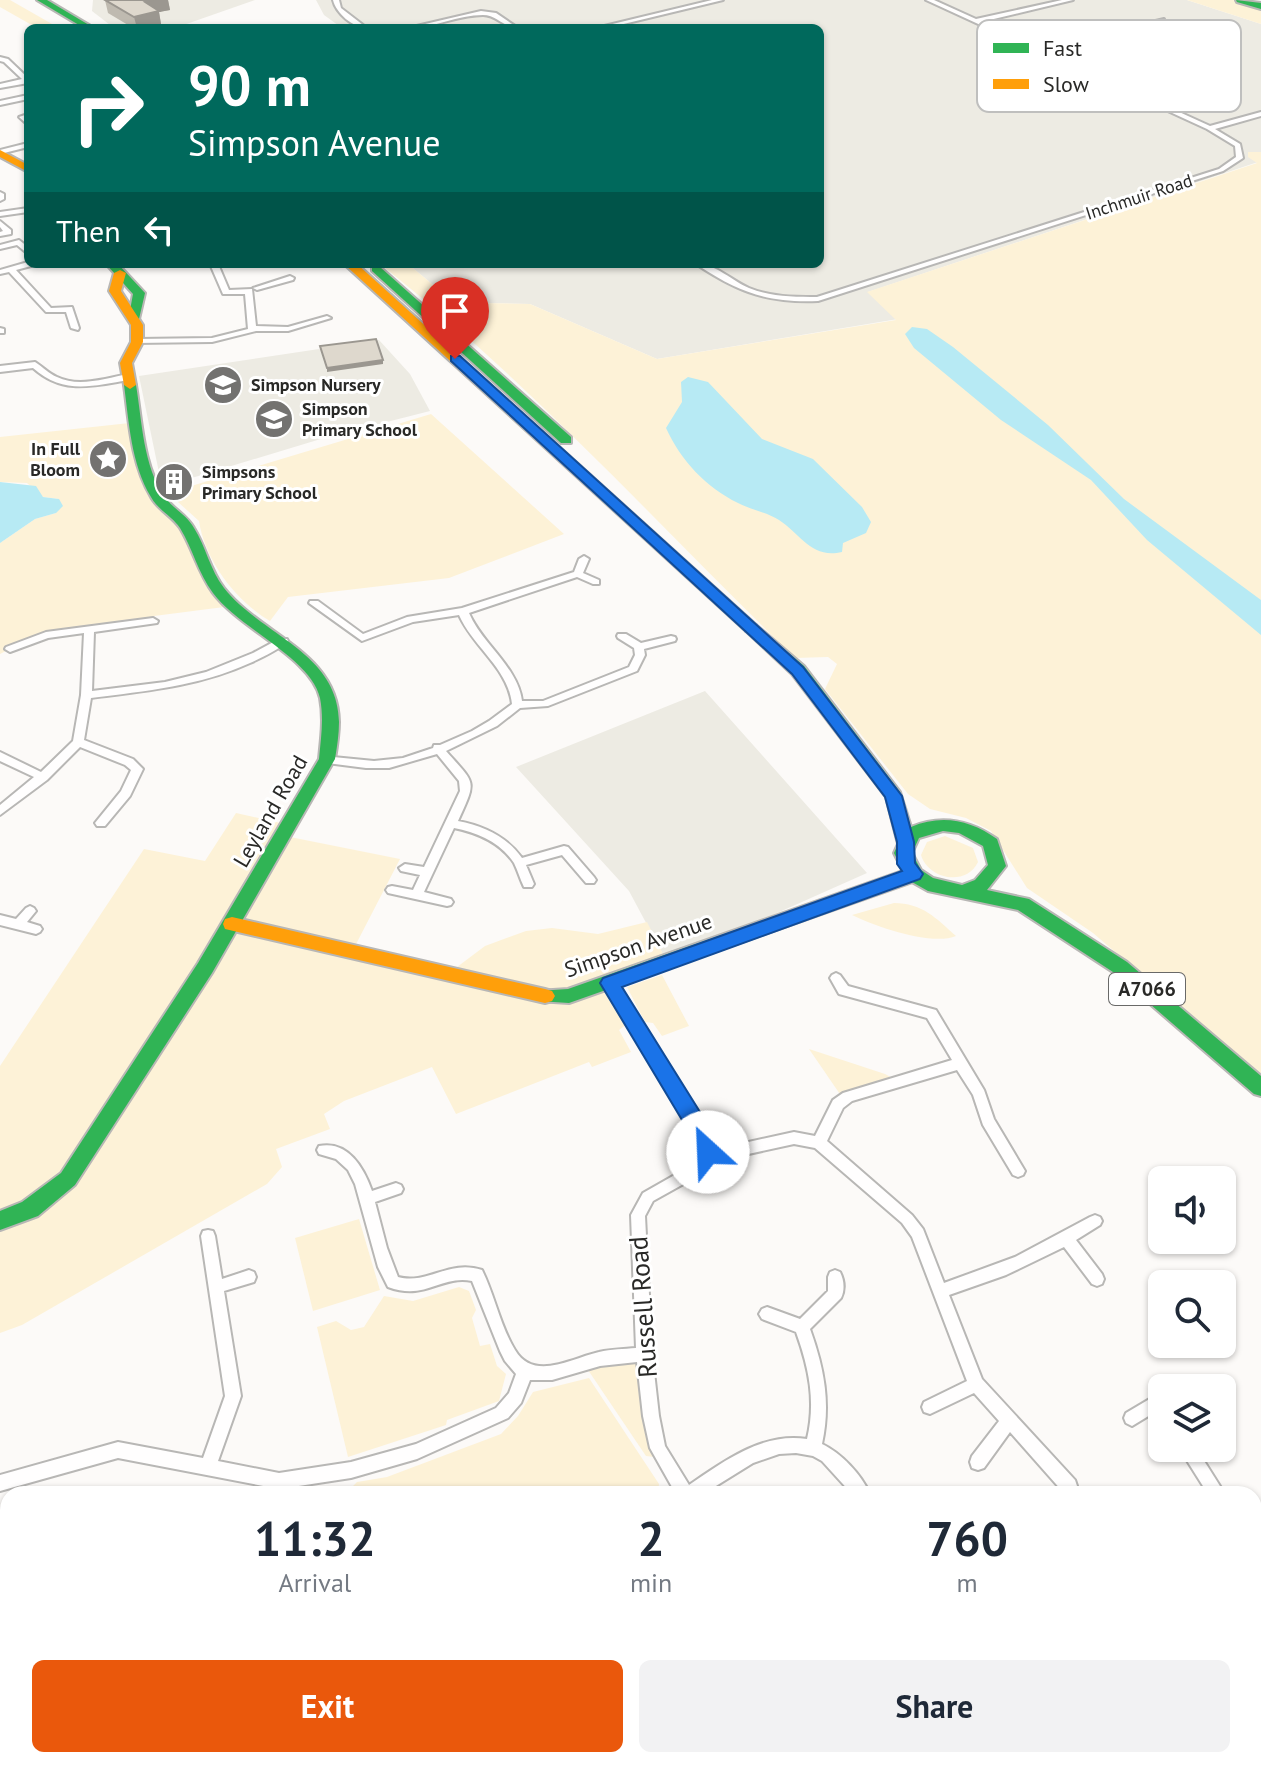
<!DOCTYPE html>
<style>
body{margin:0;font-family:"PT Sans",sans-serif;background:#f2f2f3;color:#1f2937;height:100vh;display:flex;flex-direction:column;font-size:30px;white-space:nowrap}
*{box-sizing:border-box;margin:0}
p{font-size:26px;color:#747a83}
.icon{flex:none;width:44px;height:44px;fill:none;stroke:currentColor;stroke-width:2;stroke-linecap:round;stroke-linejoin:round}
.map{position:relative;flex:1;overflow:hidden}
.details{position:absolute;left:0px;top:1486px;width:1262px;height:282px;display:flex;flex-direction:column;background:#fff;border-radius:24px 24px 0 0;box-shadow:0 2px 6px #0004}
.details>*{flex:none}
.guide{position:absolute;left:24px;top:24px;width:800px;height:244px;border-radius:12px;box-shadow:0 2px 6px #0004;background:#00695c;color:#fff;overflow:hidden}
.controls{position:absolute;left:1148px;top:1166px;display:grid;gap:16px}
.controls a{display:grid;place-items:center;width:88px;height:88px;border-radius:12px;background:#fff;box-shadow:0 2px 6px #0004;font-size:40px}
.pin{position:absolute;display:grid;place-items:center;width:68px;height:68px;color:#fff;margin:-82px -34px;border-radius:50% 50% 50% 0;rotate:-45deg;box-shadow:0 0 8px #0007}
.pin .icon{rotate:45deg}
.me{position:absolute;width:88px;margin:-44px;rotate:335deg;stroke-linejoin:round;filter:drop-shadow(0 0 6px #0008)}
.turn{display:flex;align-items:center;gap:28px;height:168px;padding:0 32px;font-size:36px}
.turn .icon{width:104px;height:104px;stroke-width:2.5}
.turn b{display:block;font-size:56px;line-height:68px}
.then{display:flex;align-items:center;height:76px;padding:0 32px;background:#0003;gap:16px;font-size:30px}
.eta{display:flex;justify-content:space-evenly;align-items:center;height:136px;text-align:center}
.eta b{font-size:48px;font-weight:700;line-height:56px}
.primary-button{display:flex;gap:16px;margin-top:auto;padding:16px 32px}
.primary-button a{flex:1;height:92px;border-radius:12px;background:#ea580c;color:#fff;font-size:32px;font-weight:700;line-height:92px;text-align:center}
.primary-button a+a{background:#f2f2f3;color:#1f2937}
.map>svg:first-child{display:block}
</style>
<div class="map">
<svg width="1261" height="1767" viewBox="0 0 1261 1767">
<rect width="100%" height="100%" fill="#fcfaf8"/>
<!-- built -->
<g fill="#edebe3">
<path d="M93,0H255L175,28H114L92,11Z"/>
<path d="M316,0H1187L1261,24V161L868,292L898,319L657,359L530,304L482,303L438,289L408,264H820V28H342L324,15Z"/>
<path d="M379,340L410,374L430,411L324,438L162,487L139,376Z"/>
<path d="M705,691L867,873L667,962L629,891L516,767Z"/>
</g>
<!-- green -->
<g fill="#fdf2d7">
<path d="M0,0H10L59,28H37L0,7Z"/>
<path d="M1187,0H1233L1261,8V24Z"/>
<path d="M1248,152H1261V1077L1093,933L1027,888L991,831L966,818L930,809L908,794L825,689L837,664L828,657L795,658C658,525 530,382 380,264H408L438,289L482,303L530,304L657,359L896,320L867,292L1257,163L1248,157Z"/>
<path d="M431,414L564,534L449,578L288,597L270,621C236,601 205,561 199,521L168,493Z"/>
<path d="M139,422L154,487L183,520L232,606L154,616L153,621L27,640L0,654V543L35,519L56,513L59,499L43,497L27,483L0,482V437Z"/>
<path d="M236,813L290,825L285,836L400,859L353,950L449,973L485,946L526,931L552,928L598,934L647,922L667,962L610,983L631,1021L619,1030L631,1052L592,1067L589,1062L456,1114L432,1067L344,1101L324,1114L330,1129L276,1149L282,1167L267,1184L22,1325L0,1333V1066L144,849L205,861Z"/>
<path d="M945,836L973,848L978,862C966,887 928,879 921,855L927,842Z"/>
<path d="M894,903C922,903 936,918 956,936C932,946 876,927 852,915Z"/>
<path d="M662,975L689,1026L662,1036L653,1023L645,1022L627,987Z"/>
<path d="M809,1049L885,1074L898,1081L844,1100Z"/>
<path d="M359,1219L380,1290L313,1311L295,1238Z"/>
<path d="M459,1287L469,1291L476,1310L472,1318L480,1346L490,1344L497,1366L506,1374L499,1401L447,1420L446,1425L348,1457L317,1327L336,1321L351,1330L364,1327L384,1296L413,1301Z"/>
<path d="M644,1354L663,1458L646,1456L584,1364Z"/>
<path d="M589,1378L659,1484L658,1494H354L352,1487L357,1482L387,1477L501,1434L518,1416L533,1392Z"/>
</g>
<!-- water -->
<g fill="#b7eaf4">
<path d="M912,327L927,329L953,347L1048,425L1124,499L1261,600V635L1147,540L1091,480L1001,420L914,348L905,334Z"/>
<path d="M688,377L708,382L762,439L813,459L862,507L871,522L866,533L843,543L842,552C811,559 801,534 779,520C767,512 751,510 738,503C706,487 681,461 666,428L682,402L681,382Z"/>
<path d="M0,482L36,486L43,497L59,499L63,506L56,513L35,519L0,543Z"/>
</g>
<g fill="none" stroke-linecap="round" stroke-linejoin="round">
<!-- street casing -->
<g stroke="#b8b7b5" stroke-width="4">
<g id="street">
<path d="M333,0H339L341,8L367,28C353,28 336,13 333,0Z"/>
<path d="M712,0H723L607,28H596Z"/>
<path d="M926,0H934L976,19L1062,0H1073L981,22L1040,48L1164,19V21L1045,51L1210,126L1261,112V116L1215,129L1240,144L1243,158L1223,171L818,301C769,303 740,293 699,266L698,264C716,264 732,281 749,288C771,297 794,297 817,297L1219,169L1236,157L1235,146L1207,129Z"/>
<path d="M481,11L496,13L518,28C504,28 497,15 483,15C458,15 434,28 408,28Z"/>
<path d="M0,57L8,59L28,78V83L0,88V84L22,79L4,62L0,61Z"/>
<path d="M28,95V99L0,105V101Z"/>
<path d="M28,114V125L19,117Z"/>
<path d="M28,143V147L0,154V150Z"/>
<path d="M0,192L4,194V199L0,201Z"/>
<path d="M28,208V212L0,216V212Z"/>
<path d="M0,221L11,230V234L0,236V232L3,231L0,227Z"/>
<path d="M19,240L28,247V254L17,245L0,249V245Z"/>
<path d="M28,262V264H32L31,266L16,270L51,308L72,307L79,328L78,330L71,328L66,312H46L9,272L0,274V270Z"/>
<path d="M210,264H218L229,290L252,289L256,326L288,327L327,316L331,318L288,331H256L212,342L135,343L134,341L138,339L212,338L248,329L245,294H223Z"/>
<path d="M290,276L294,278L293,280L257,290L253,288Z"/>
<path d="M0,328L4,329V333H0Z"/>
<path d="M35,362C43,367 49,374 57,377C79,388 106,378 129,374L133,377L129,380C92,386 63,395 33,368L0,372V366Z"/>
<path d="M584,556L589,559L583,573L599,580V584H593L577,577L469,613C482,644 518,667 522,701H543L629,667L635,655L634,648L618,638L617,636L618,634H626L641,643L671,636L675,637L676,639L675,641L644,649L645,655L637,671L548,706L520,708L497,726L446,751C476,785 477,779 458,821C484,826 506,836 522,858L564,846L568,847L594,877L596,880L594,883H586L562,855L526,865L534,884L532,887H524C520,879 518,871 514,863C500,842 478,833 454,828L424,892L451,899L453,902L451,905L447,906L388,893L386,890L388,887L392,886L413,890L420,875L401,871L399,868L405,864L424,867L460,791L459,781L437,754L389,768H366L327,763L321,759L323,756L374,761L403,758L433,748L434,745H440L472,731L489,721L512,704C508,668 473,647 459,615L413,622L362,641L309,603L310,601H318L363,634L407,617L462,608L574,572L579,559Z"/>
<path d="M153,618L158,621L157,623L94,632L92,691L165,682L206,672L253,653L279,639H287L288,641C278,650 263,657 250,663C200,686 146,691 91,698L84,740L133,759L143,769L130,796L105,826H97L95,823L121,791L131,770L125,765L80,747L47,780L0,815V805L34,777L0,761V752L41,772L73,741L81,695L84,633L48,638L10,652L5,649L6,647L46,632Z"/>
<path d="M30,906L34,908L36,911L27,922L40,926L42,929L40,932L36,934L0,925V915L16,919L26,908Z"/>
<path d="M836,973L840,975L848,986L936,1010L984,1090L994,1119L1025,1171L1023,1175L1018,1177L1013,1175L983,1125L973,1095L957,1070L852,1101L843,1108L827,1141L912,1215L923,1229L944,1283L1015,1257L1090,1217L1095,1215L1100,1217L1102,1221L1100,1225L1076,1240L1102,1274L1104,1279L1102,1284L1097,1286L1092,1284L1064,1247L1006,1275L949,1295L982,1379L1075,1480L1077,1486L1075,1492L1069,1494L1063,1492L1010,1432L984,1468L978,1470L972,1468L970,1462L972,1456L999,1421L974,1393L930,1414L924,1412L922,1407L924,1402L967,1381L912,1237L902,1223L815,1148L794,1144L735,1157L710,1158L705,1172L653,1201L645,1216L652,1354L659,1416L665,1446L689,1485C724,1461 763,1432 807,1439C816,1401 809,1368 796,1332L762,1319L759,1314L762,1309L767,1307L800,1319L828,1291V1277L830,1272L835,1270L840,1272C844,1280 845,1290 841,1298L810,1329C824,1368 831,1403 822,1444C841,1453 861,1474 870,1494H852L822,1461L813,1456L796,1453L779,1454L753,1463L703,1494H676L650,1448L643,1416L637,1362L600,1366L552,1380H530L521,1403L508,1418L417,1459L351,1478L279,1489L118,1458L0,1491V1475L118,1442L203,1458L225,1396L201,1236L203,1231L208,1230L213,1231L215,1236L222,1279L249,1270L254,1272L256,1277L254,1282L224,1291L241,1396L218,1461L279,1473L351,1462L416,1444L496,1408L509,1393L516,1374L505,1361L500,1351L472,1281C440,1275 426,1301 388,1287L378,1267L355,1184L348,1170L336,1159L319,1154L317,1150L319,1146C348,1140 364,1168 372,1191L396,1183L401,1185L403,1189L401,1193L375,1202L387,1248L398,1277C428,1285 449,1259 482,1270C495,1296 500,1326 515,1350C534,1382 572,1358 599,1352C611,1349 624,1349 636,1348L631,1215L643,1193L694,1164L700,1145L604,983L606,980H614L714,1146L735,1145L794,1132L815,1136L833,1100L843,1093L952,1060L927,1018L839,994L830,978L832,975Z"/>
<path d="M1158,1394L1162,1395V1416L1155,1412L1132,1426L1126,1423L1124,1418L1126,1413Z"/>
<path d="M1179,1448H1196L1225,1494H1208Z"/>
<path d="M1254,1531L1261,1534V1555L1254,1552Z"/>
<rect x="402" y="1760" width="18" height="7"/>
<path d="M602,1760H620L623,1767H605Z"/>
<path d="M800,1760H820L823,1767H803Z"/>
<path d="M894,1760H920L917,1767H891Z"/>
</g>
</g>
<!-- fast casing -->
<g stroke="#b8b7b5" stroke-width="4">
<g id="fast">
<path d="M37,0H47L94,28H84Z"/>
<path d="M1236,0L1261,3V9L1237,2Z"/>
<path d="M106,264H118L145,293L139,319L129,316L133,294Z"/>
<path d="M372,267H380L571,437V443H561L372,271Z"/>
<path d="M130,381L136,385C142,420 143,467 165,497C173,509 187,515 194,528C206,547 210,570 224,588C262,636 338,652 339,722C339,734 337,747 335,759L212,973L75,1185L38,1216L0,1230V1211L22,1202L61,1173L198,963L319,759C321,738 324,719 320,698C311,658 240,629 213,593C198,573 193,549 180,528C172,516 158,510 151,497C131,464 129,422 124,385Z"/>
<path d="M751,623L756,625L804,666L900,792L911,827C942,814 970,820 997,839L1006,866L987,890L1029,899L1127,962L1261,1076V1096L1254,1094L1113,972L1018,910L928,891L912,882L569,1003L538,1001L535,996L538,991L568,989L903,871L894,853L898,844L886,797L792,674L746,631V625ZM943,831L959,833L983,846L988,865L975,880L962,885L933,878L921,870L912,853L919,838Z"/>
</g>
</g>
<!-- slow casing -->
<g stroke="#b8b7b5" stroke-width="4">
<g id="slow">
<path d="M0,150L28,165V172L0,157Z"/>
<path d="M344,264H357L756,625V631H746Z"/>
<path d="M120,270L126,273L121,291L143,325V342L132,363L136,385L130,389L124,385L120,363L131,342V325L109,291L114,273Z"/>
<path d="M232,917L545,989L552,991L555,996L552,1001L545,1003L225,929L223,924L225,919Z"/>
</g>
</g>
<!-- street -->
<use href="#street" fill="#fffefe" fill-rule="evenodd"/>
<!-- fast -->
<use href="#fast" fill="#30b455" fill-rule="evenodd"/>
<!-- slow -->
<use href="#slow" fill="#ff9f0a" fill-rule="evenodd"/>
</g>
<!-- wall -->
<path fill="#bfbab0" d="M105,0H168L170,10L159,12L161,24L147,28H133L108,13Z"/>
<!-- shaded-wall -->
<g fill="#9b9790">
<path d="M153,0H168L170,10L159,12L161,24L147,28H137L134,17L145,2Z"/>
<path d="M383,360V364L327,372V368Z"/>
</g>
<!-- building -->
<g fill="#ded8cd" stroke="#9b9790" stroke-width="2">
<path d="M105,0H153L145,2L159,11L134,17Z"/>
<path d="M376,339L383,360L327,368L320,346Z"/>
</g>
<!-- route -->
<path fill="#1a73e8" stroke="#114b97" stroke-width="2" d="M451,356H460L803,667L902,796L914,842L915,863L923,874L920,879L622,987L705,1120L718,1152L715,1159H700L688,1130L600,983L603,978L902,871L897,864V842L885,797L792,674L451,361Z"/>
<!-- icons -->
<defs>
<g id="school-disc" transform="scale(2)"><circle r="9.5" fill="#737270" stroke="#fff"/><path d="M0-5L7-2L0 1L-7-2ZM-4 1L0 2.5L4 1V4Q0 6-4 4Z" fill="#fff"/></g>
<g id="sight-disc" transform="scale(2)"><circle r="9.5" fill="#737270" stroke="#fff"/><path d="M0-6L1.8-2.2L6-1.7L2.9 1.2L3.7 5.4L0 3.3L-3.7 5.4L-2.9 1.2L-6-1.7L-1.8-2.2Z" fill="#fff"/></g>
<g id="building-disc" transform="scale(2)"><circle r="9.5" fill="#737270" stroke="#fff"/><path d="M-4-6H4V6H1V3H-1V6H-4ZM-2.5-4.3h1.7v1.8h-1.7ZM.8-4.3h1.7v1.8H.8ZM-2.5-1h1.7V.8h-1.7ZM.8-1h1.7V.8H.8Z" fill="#fff"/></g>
</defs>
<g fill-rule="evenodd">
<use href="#school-disc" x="223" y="385"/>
<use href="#school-disc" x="274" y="419"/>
<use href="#sight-disc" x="108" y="459"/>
<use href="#building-disc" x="174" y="482"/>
</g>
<g text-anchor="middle" stroke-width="6" stroke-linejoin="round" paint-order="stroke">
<!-- far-street labels -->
<g font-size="18" fill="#292927" stroke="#fff">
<text transform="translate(1139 197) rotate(-18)" y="6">Inchmuir Road</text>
</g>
<!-- far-poi labels -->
<g font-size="18" font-weight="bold" fill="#292927" stroke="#fff" text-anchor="start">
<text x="251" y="391">Simpson Nursery</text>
<text x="302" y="415">Simpson<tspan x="302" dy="21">Primary School</tspan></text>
<text x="80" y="455" text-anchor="end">In Full<tspan x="80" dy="21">Bloom</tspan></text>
<text x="202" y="478">Simpsons<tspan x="202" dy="21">Primary School</tspan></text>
</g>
<!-- shield labels -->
<rect fill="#fff" stroke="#696968" stroke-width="2" x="1109" y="973" width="76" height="32" rx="6"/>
<g font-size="20" font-weight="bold" fill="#292927">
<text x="1147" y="996">A7066</text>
</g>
<!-- street labels -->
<g font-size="22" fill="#292927" stroke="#fff">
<text transform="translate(270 811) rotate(-60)" y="8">Leyland Road</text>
<text transform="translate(638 945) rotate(-19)" y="8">Simpson Avenue</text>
</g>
<!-- near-street labels -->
<g font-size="26" fill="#292927" stroke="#fff">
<text transform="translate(643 1307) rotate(-94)" y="9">Russell Road</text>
</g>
</g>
<!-- legend -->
<rect x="977" y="20" width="264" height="92" rx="12" fill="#fff" stroke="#bfbfbe" stroke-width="2"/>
<rect x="993" y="43" width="36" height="10" fill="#30b455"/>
<rect x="993" y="79" width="36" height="10" fill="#ff9f0a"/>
<g font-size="22" fill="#292927">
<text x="1043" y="56">Fast</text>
<text x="1043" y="92">Slow</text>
</g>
</svg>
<div class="controls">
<a><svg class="icon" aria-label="sound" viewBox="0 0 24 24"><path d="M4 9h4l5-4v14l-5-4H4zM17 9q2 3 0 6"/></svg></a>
<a><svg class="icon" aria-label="search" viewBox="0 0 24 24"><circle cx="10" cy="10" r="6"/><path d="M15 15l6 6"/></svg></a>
<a><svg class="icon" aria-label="layers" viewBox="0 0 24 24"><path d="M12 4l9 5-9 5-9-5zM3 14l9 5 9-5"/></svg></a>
</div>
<div class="pin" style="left:455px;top:359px;background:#d93025"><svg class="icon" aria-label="arrive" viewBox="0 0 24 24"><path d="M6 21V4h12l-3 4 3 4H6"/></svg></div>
<svg class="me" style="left:708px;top:1152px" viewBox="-20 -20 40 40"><circle r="19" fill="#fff"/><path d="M0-13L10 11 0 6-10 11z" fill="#1a73e8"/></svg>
<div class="guide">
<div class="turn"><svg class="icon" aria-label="right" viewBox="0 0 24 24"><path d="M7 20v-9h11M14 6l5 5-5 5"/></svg><div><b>90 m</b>Simpson Avenue</div></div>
<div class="then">Then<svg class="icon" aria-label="left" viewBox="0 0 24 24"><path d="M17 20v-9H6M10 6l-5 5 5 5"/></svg></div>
</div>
<section class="details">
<div class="eta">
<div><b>11:32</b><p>Arrival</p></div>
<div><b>2</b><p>min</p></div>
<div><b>760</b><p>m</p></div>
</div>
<div class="primary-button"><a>Exit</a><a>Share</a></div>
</section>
</div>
